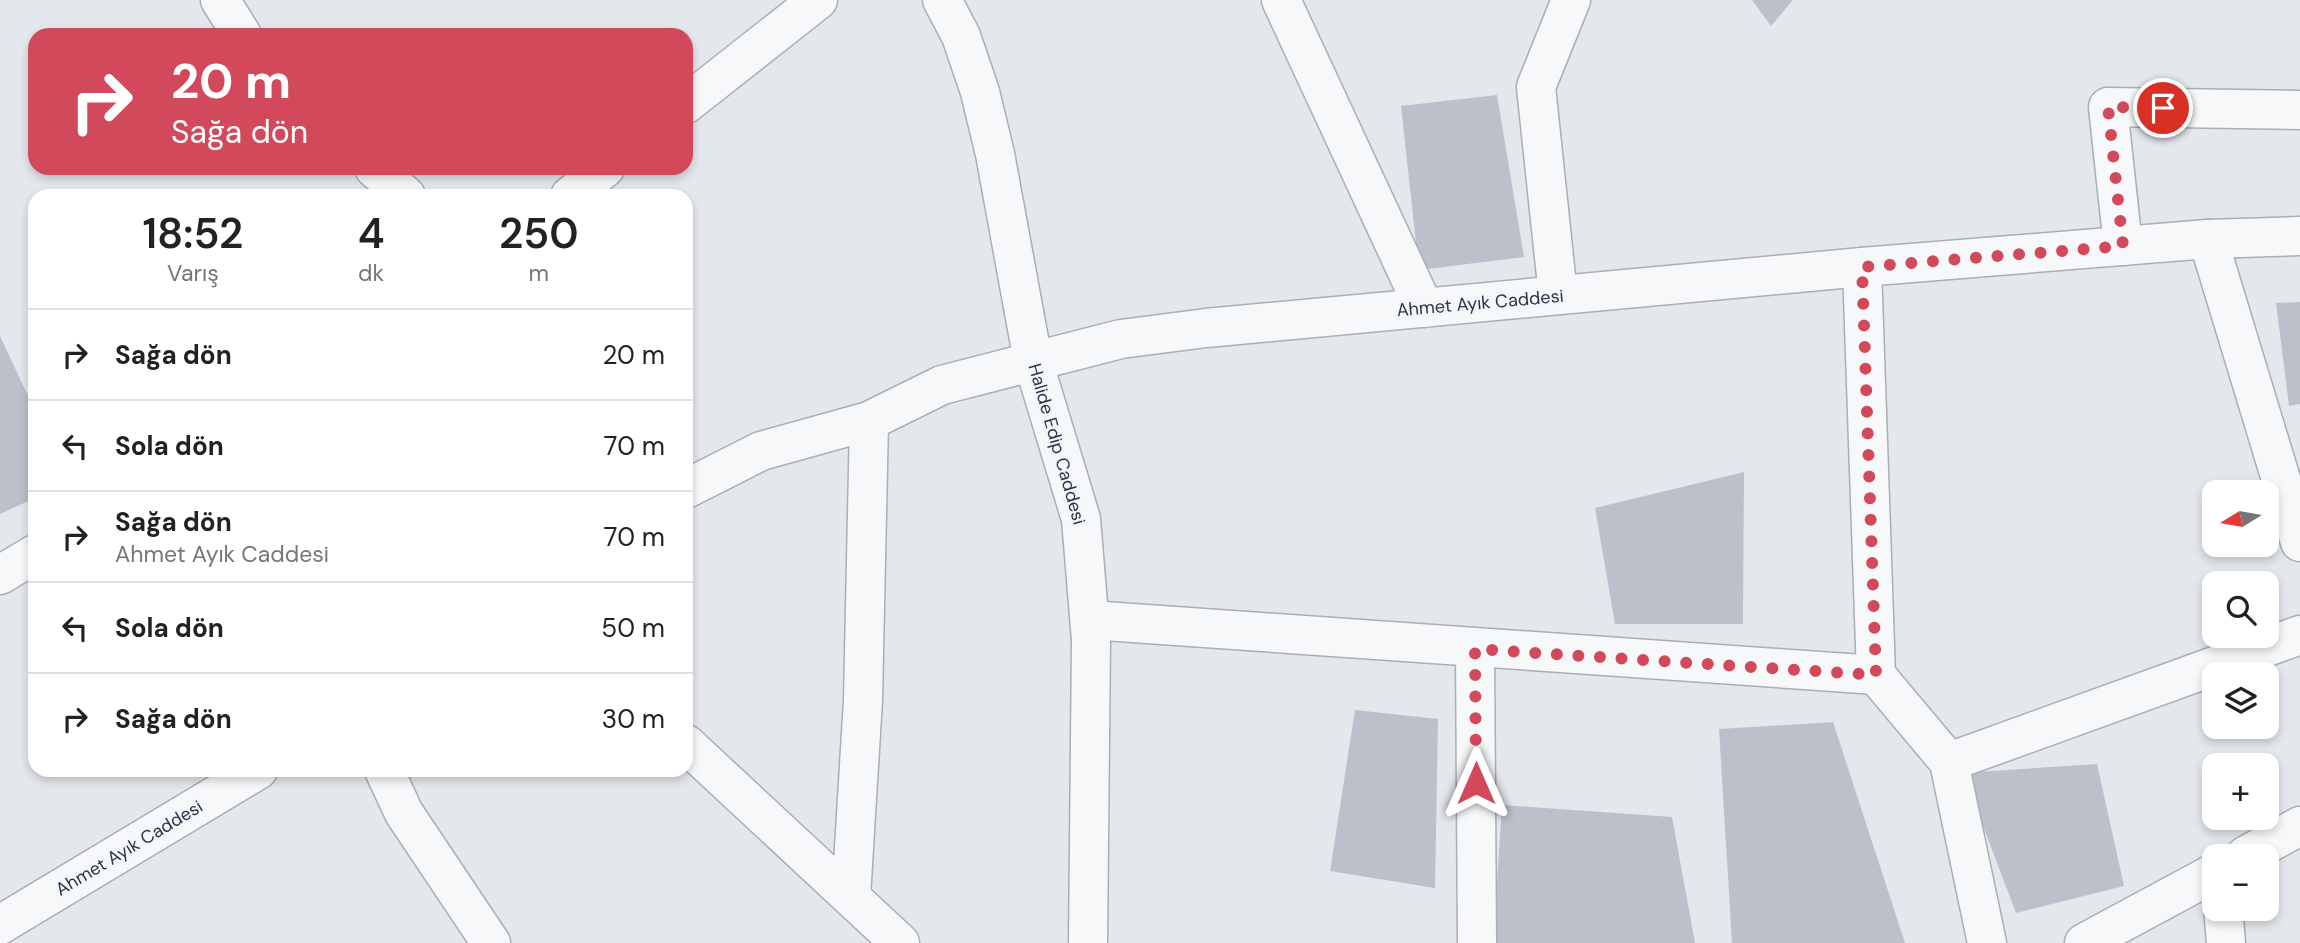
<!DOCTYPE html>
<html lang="tr">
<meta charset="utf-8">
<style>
body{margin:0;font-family:"DM Sans",sans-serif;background:#f2f2f2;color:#222;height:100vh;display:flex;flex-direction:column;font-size:26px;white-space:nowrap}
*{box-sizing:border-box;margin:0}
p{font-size:23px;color:#767676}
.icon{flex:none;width:38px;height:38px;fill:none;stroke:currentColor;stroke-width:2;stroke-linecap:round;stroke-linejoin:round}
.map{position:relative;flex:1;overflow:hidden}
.sheet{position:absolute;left:28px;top:189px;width:665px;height:588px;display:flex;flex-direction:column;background:#fff;border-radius:21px;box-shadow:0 4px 10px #0003}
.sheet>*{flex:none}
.guide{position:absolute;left:28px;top:28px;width:665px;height:147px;border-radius:21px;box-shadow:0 4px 10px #0003;background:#d1495b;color:#fff;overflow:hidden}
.needle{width:46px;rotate:259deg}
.fabs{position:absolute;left:2202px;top:480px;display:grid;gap:14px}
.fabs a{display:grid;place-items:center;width:77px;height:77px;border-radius:14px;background:#fff;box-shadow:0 4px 10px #0003;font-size:35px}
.pin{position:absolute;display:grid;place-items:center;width:60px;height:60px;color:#fff;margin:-30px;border:4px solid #fff;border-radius:50%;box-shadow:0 2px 7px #0007}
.me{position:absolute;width:77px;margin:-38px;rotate:0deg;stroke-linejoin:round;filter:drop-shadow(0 0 5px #0008)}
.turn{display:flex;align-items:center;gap:24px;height:147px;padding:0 28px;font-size:32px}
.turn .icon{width:91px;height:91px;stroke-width:2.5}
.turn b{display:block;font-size:49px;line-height:60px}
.eta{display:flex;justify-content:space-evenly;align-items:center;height:119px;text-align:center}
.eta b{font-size:42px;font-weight:600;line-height:49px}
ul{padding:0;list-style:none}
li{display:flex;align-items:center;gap:21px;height:91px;padding:0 28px;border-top:2px solid #e0e0e0}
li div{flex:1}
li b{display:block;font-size:26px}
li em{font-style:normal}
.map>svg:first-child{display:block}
</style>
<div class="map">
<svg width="2300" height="943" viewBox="0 0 2300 943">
<rect width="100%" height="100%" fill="#e4e7ec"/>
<!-- building -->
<g fill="#bbc0ca">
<path d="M1752,0H1793L1771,26Z"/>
<path d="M1497,95L1524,257L1419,270L1401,106Z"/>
<path d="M2300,302V404L2289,406L2276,303Z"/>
<path d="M0,336L35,411V498L0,514Z"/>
<path d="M1744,472L1743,624H1615L1595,508Z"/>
<path d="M1355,710L1438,719L1435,888L1330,871Z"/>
<path d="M1833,722L1905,943H1732L1719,729Z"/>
<path d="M2097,764L2124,886L2016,913L1963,773Z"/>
<path d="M1502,805L1672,817L1695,943H1493Z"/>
</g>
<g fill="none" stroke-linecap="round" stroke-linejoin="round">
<!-- minor casing -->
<g stroke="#a9aeb7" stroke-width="41">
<g id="minor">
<path d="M220,0L242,35"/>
<path d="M1281,0L1424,308"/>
<path d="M686,104L818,0"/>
<path d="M374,168L406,196"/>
<path d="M570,196L605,168"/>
<path d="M2208,239L2300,542"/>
<path d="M2123,246L2108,107L2300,110"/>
<path d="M1862,267L1876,675"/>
<path d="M1558,295L1536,87L1571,0"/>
<path d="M686,489L761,451L869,421L942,385L1121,339L1206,328L1862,267L2208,239L2300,236"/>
<path d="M0,575L35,554"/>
<path d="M1090,620L1876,675L1949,762L1987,943"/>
<path d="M1475,649L1477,943"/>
<path d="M686,744L900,943"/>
<path d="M1949,762L2300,635"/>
<path d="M384,770L404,813L491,943"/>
<path d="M2245,856L2300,826"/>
<path d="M851,897L863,700L869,421"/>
<path d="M2223,908L2226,943"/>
<path d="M0,925L258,770"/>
<path d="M2084,943L2214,873"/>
</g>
</g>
<!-- tertiary casing -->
<g stroke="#a9aeb7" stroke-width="41">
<path id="tertiary" d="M942,0L961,36L980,92L995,154L1033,361L1081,519L1091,640L1088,943"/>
</g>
<!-- minor -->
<use href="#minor" stroke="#f7f8fa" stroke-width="38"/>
<!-- tertiary -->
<use href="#tertiary" stroke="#f7f8fa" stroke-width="38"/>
</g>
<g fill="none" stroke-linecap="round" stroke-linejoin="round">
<!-- route -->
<path stroke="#d1495b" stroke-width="12" stroke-dasharray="0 21.6" d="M1476,783L1475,649L1876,675L1862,267L2123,246L2108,107L2163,108"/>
</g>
<g text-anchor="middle" stroke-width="7" stroke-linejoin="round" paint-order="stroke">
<!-- street labels -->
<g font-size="18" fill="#2b3445" stroke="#f4f6f9">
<text transform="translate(1480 303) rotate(-5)" y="6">Ahmet Ayık Caddesi</text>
<text transform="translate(1057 444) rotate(74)" y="6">Halide Edip Caddesi</text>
<text transform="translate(129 848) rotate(-31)" y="6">Ahmet Ayık Caddesi</text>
</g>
</g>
</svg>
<div class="fabs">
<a><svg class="needle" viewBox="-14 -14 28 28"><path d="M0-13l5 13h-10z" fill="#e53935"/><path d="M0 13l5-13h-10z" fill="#767676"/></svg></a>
<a><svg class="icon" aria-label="search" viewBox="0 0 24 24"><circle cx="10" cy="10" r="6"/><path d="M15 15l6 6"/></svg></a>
<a><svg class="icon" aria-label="layers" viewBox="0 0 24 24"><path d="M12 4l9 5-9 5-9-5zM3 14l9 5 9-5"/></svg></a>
<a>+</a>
<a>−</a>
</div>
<div class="pin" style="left:2163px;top:108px;background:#d93025"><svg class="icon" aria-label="arrive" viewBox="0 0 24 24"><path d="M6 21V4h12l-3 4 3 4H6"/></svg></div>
<svg class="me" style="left:1476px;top:783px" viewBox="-20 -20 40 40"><path d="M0-17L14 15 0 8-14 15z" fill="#d1495b" stroke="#fff" stroke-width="4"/></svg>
<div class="guide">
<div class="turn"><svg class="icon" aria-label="right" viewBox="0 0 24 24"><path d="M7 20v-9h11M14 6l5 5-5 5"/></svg><div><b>20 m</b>Sağa dön</div></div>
</div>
<section class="sheet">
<div class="eta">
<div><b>18:52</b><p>Varış</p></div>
<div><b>4</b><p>dk</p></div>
<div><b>250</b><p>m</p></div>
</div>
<ul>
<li><svg class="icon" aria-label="right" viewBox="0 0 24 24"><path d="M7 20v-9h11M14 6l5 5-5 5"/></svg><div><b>Sağa dön</b></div><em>20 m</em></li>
<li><svg class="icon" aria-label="left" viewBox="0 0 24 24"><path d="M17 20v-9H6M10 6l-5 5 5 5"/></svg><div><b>Sola dön</b></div><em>70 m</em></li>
<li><svg class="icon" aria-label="right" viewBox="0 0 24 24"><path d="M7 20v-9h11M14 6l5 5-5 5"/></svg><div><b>Sağa dön</b><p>Ahmet Ayık Caddesi</p></div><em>70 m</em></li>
<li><svg class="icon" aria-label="left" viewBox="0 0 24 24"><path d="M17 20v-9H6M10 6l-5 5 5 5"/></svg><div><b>Sola dön</b></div><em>50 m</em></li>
<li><svg class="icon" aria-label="right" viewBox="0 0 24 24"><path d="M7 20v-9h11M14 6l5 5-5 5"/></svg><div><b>Sağa dön</b></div><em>30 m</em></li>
</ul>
</section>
</div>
